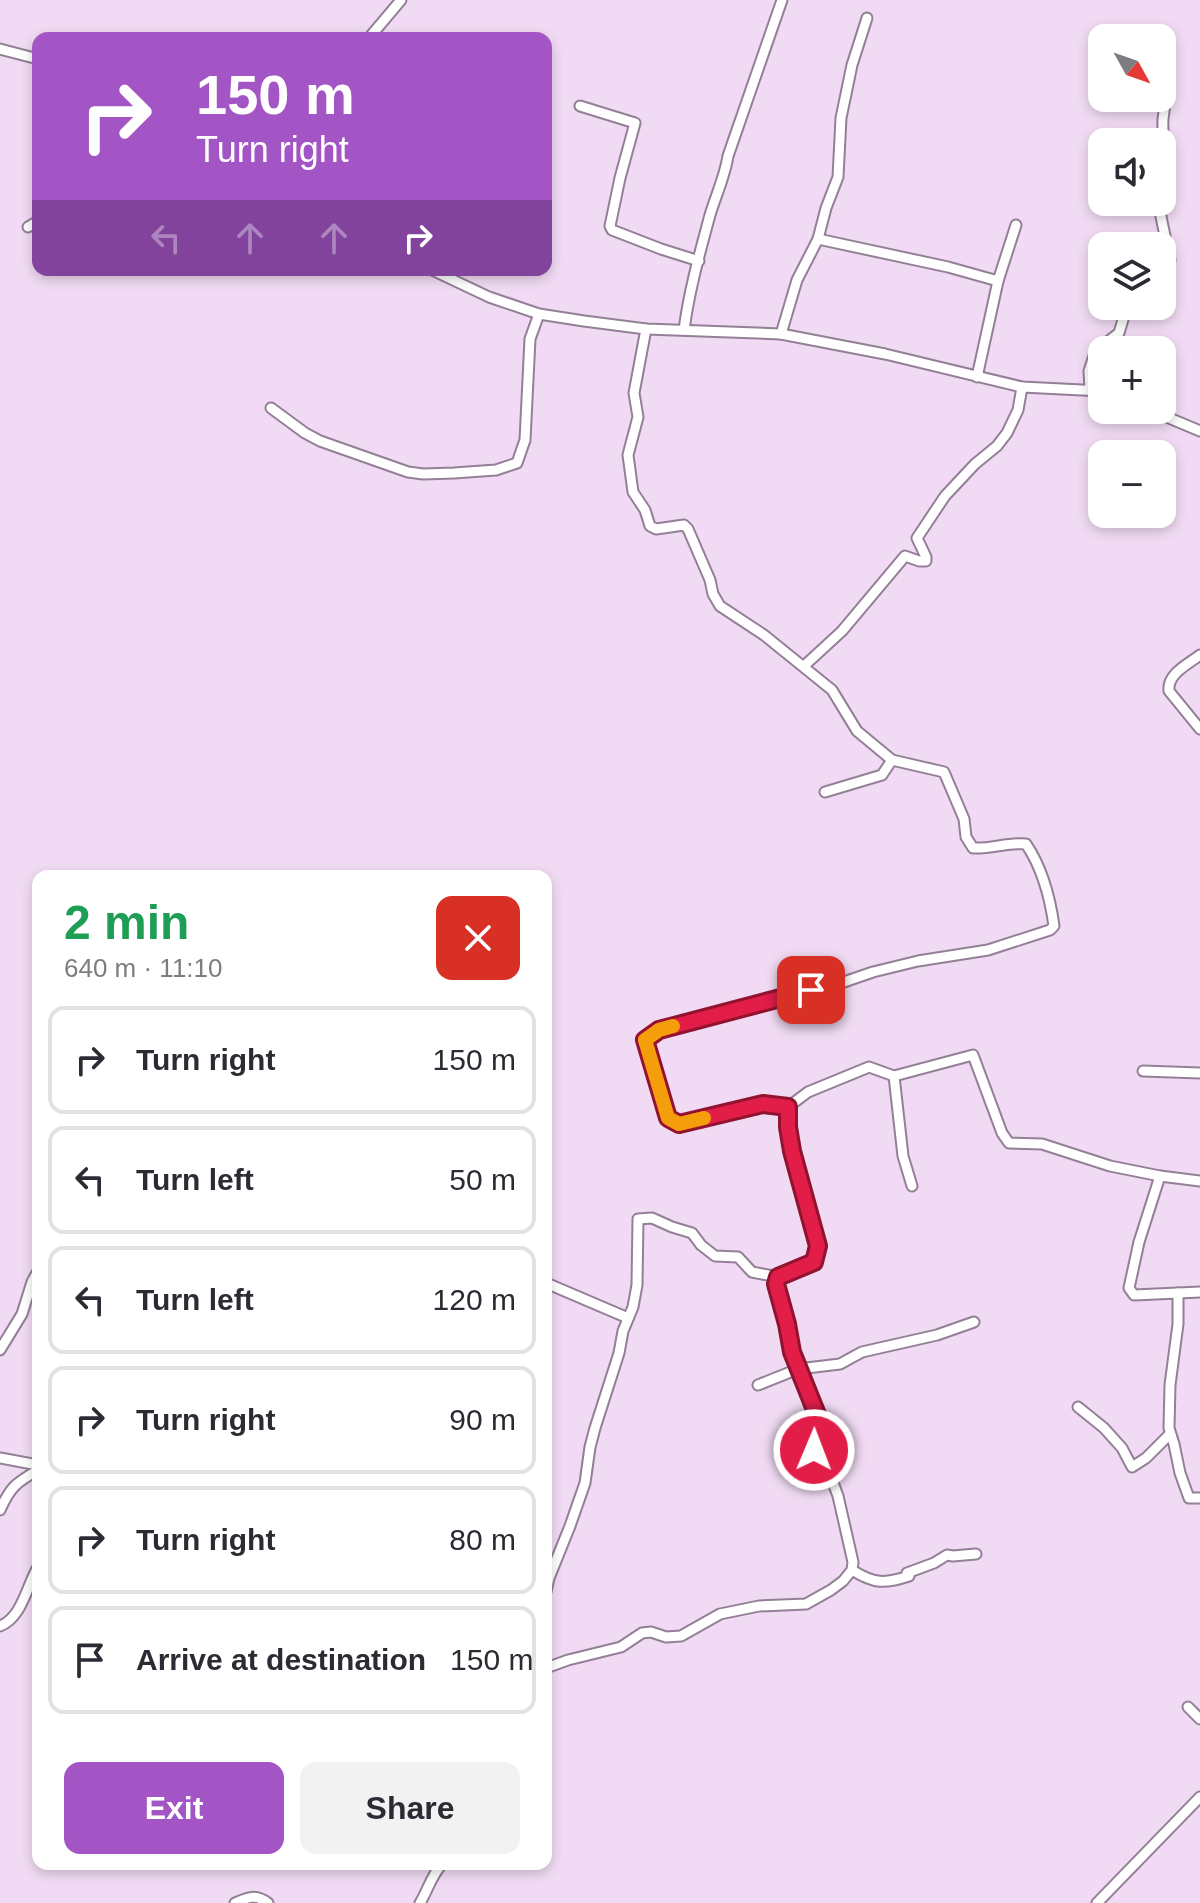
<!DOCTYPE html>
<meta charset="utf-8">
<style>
body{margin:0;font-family:Arial,sans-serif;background:#f2f2f3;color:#2b2b33;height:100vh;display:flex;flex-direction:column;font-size:30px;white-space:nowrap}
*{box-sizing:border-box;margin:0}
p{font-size:26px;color:#7c7c81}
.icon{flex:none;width:44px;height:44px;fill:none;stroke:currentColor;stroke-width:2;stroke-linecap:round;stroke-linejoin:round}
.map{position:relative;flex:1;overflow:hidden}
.drawer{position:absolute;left:32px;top:870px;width:520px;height:1000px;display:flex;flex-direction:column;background:#fff;border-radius:16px;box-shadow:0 4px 12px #0003}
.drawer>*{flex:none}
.guide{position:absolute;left:32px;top:32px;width:520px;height:244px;border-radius:16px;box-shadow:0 4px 12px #0003;background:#a354c5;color:#fff;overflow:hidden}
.needle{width:52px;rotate:130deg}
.tools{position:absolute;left:1088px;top:24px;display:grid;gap:16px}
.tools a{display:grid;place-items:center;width:88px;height:88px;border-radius:16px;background:#fff;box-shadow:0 4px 12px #0003;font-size:40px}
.pin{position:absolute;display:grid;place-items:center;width:68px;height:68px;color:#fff;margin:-34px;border-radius:16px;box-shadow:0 4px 12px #0006}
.me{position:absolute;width:88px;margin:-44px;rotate:1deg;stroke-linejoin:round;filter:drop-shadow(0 0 6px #0008)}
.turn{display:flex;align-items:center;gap:28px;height:168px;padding:0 32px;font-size:36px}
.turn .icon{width:104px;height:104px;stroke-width:2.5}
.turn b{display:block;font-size:56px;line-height:68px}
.lanes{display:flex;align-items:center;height:76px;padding:0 32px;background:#0003;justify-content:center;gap:40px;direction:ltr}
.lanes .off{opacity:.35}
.round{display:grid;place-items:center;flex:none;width:84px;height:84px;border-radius:16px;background:#f2f2f3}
.headline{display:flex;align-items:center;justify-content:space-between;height:136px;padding:0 32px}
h1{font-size:48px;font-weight:700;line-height:60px;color:#1e9e55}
.button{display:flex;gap:16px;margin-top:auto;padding:16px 32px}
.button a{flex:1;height:92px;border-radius:16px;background:#a354c5;color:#fff;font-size:32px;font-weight:700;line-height:92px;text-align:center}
.button a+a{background:#f2f2f3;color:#2b2b33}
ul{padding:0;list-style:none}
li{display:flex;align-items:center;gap:24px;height:108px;margin:0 16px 12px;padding:0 16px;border:4px solid #e1e1e2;border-radius:16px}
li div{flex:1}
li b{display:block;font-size:30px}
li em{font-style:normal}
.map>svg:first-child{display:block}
</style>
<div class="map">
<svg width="1200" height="1903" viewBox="0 0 1200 1903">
<rect width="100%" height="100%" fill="#f1dbf4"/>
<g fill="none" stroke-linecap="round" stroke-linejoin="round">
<!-- minor casing -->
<g stroke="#937f96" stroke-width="13">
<g id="minor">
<path d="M369,38L401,0"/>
<path d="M0,49L38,59"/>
<path d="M580,106L635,123L620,178L610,226L612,230L661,249L699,261"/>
<path d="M1099,164L1102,167"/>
<path d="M1162,166C1166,150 1162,135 1163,119C1165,103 1167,87 1169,72"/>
<path d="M1158,202L1170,260L1168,268L1162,277"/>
<path d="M28,227L38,221"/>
<path d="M818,239L826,208L838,177L841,118L852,65L867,18"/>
<path d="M432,270L489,297L539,314L584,321L646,329L781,334L885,354L1022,387L1102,391"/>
<path d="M646,329L634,393L638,417L628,455L633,492L645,510L650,526L656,529L684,525L688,529L710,580L713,594L720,606L764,635L832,690L857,731L892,760L944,772L964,819L966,837L973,848C992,849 1008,842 1026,844C1043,869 1050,897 1054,926L1050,930L988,950L918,961L873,972L841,983L659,1030L645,1040L668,1118L679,1124L763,1104L788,1107"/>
<path d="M684,330C689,291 700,252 710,215C716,195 725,176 728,156L782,0"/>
<path d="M781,334L797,280L818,239L948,267L998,281"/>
<path d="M977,377L998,281L1016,225"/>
<path d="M1090,389L1089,371L1095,353L1101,347L1119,333L1127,306"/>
<path d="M271,408L305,433L320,441L408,472L423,474L454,473L496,470L517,463L525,440L530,339L539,314"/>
<path d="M1150,410L1200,431"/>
<path d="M1200,655C1187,665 1167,674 1169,691L1200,729"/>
<path d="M804,666L842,631L905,556L919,561H926V557L917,538L945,496L975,464L997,446L1007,433L1018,410L1022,387"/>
<path d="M825,792L882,775L892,760"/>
<path d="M1143,1071L1200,1073"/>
<path d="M894,1076L903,1156L912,1186"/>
<path d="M1160,1176L1139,1242L1129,1288L1134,1295L1200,1292"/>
<path d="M546,1283L628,1318"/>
<path d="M1178,1293V1324L1170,1385L1169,1428L1174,1444L1180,1473L1189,1498H1200"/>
<path d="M0,1350L22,1314L32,1282L38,1271"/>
<path d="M758,1385L798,1369L840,1364L862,1352L937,1335L974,1322"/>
<path d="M1078,1407L1104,1428L1122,1448L1132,1467L1146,1458L1170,1434"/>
<path d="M0,1458L38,1465"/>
<path d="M0,1510C11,1486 16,1483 38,1470"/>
<path d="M852,1570C874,1584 885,1584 909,1576L907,1573L934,1563L947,1555L953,1556L976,1554"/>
<path d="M546,1592L549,1578L570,1526L585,1483L590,1447L595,1428L619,1353L623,1331L633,1307L637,1285L638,1219L652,1218L672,1227L692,1233L701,1245L715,1256L738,1257L752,1272L778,1277"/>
<path d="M0,1626C22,1618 27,1585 38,1567"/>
<path d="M546,1668L568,1660L621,1647L642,1633L651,1632L666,1637L681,1636L720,1614L759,1606L806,1604L831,1590L843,1581L852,1570L853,1562L838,1496L831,1477L816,1457L814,1450L818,1417L792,1352L787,1324L776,1284L778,1277L814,1262L818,1246L792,1151L788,1127V1107L808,1092L869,1067L894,1076L973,1055L1002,1133L1009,1143L1042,1144L1110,1166L1160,1176L1200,1181"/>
<path d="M1188,1707L1200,1719"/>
<path d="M235,1903C248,1897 256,1894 268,1903"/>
<path d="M420,1903C428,1890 431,1876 442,1864"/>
<path d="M1097,1903L1200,1797"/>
</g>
</g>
<!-- minor -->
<use href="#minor" stroke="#fff" stroke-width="9"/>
</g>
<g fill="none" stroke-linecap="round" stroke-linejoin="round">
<!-- route casing -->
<g stroke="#92132f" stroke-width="20">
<path id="route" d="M811,990L659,1030L645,1040L668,1118L679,1124L763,1104L788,1107V1127L792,1151L818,1246L814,1262L778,1277L776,1284L787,1324L792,1352L818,1417L814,1450"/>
</g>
<!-- route -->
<use href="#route" stroke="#e11d48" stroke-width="14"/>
<!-- slow -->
<path stroke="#f59e0b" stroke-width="14" d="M673,1026L659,1030L645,1040L668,1118L679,1124L704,1118"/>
</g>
</svg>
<div class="tools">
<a><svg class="needle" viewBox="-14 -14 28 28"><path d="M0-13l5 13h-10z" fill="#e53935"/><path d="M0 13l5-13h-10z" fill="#7c7c81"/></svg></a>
<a><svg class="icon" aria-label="sound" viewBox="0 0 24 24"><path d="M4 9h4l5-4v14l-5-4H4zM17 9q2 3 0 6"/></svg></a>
<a><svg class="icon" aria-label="layers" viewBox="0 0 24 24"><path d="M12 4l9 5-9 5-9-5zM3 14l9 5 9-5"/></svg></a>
<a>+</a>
<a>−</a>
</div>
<div class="pin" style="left:811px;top:990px;background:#d93025"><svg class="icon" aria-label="arrive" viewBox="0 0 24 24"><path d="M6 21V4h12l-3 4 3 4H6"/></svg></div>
<svg class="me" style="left:814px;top:1450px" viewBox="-20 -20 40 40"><circle r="17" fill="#e11d48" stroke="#fff" stroke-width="3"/><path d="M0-11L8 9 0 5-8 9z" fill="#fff"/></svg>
<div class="guide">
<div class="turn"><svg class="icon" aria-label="right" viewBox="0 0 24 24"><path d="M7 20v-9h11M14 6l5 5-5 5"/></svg><div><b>150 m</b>Turn right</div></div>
<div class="lanes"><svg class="icon off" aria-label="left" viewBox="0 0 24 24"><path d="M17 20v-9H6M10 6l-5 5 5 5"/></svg><svg class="icon off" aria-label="ahead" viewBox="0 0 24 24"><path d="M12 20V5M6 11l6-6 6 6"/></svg><svg class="icon off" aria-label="ahead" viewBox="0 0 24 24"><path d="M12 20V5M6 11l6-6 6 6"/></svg><svg class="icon" aria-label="right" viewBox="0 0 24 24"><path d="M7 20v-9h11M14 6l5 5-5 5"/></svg></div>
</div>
<section class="drawer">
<div class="headline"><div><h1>2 min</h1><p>640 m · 11:10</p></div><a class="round" style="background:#d93025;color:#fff"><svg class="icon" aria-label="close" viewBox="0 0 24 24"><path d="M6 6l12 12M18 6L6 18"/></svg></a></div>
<ul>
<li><svg class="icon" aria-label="right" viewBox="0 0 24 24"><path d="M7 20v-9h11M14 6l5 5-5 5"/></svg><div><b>Turn right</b></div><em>150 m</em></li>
<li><svg class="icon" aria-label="left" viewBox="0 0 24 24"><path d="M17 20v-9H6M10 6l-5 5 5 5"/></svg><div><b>Turn left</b></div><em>50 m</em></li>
<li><svg class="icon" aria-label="left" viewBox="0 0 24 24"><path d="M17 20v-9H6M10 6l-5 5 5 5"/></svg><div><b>Turn left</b></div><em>120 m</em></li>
<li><svg class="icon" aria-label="right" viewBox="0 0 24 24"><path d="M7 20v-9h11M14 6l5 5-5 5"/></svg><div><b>Turn right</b></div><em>90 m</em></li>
<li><svg class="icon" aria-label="right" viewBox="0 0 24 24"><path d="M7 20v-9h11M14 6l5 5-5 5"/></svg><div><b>Turn right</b></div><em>80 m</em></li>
<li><svg class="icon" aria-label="arrive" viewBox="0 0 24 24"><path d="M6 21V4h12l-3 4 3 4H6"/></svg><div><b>Arrive at destination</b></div><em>150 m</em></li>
</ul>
<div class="button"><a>Exit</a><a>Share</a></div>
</section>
</div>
